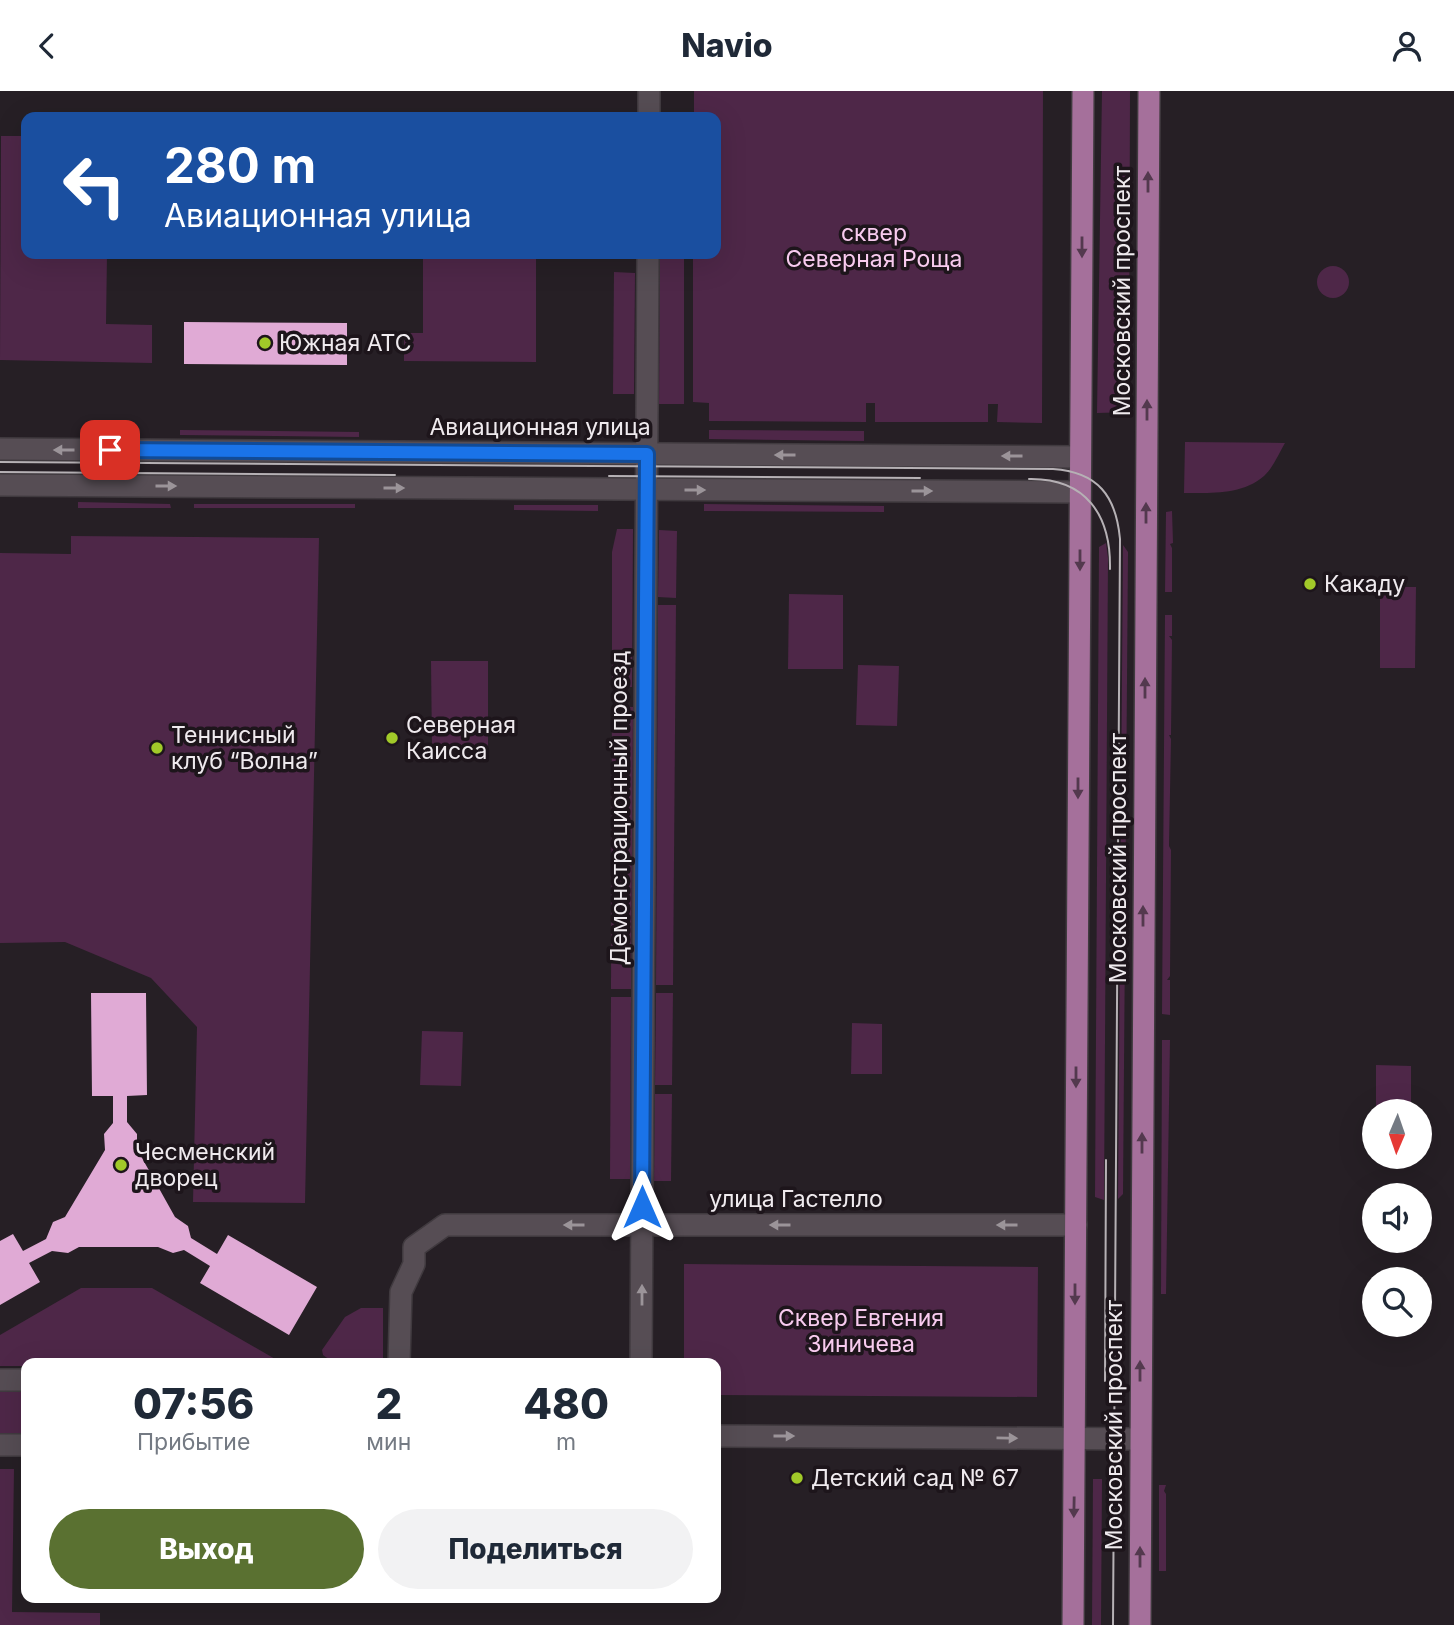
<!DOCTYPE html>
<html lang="ru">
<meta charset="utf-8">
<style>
body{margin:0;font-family:Inter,sans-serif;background:#f2f2f3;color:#1f2937;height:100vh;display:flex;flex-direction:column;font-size:26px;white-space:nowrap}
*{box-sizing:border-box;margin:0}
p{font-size:23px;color:#747a83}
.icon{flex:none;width:38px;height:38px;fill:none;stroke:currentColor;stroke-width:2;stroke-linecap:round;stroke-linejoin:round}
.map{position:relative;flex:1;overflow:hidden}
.panel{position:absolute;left:21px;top:1267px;width:700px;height:245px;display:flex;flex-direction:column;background:#fff;border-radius:14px;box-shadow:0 7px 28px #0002}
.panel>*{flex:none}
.top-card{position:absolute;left:21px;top:21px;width:700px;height:147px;border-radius:14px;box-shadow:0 7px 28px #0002;background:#1a4fa0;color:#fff;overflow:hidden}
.needle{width:46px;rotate:182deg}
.fabs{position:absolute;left:1362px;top:1008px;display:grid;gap:14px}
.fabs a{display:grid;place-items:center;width:70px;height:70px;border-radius:50%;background:#fff;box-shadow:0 7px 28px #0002;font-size:35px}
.pin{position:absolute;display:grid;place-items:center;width:60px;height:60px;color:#fff;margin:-30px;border-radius:14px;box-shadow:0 4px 10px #0006}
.me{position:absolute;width:77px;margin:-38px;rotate:0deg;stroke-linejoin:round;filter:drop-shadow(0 0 5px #0008)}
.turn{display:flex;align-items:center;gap:24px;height:147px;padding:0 28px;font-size:32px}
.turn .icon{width:91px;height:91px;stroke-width:2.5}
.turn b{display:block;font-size:49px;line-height:60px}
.eta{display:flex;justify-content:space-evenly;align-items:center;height:119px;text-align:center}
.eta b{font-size:42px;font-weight:800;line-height:49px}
.primary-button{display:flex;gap:14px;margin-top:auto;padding:14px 28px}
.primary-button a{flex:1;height:80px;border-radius:42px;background:#5a7131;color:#fff;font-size:28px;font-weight:800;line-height:80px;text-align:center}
.primary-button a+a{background:#f2f2f3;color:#1f2937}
header{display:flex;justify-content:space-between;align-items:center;height:91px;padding:0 28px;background:#fff;font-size:32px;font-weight:800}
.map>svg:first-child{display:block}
</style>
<header><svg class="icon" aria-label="back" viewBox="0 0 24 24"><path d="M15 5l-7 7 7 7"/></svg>Navio<svg class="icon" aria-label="person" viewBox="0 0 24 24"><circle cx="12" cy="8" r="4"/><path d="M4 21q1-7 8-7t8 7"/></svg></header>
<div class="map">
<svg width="1454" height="1534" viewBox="0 0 1454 1534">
<rect width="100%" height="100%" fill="#261f25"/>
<!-- green -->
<g fill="#4e2748">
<path d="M694,0H1043L1042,332L997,331L998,313H988V331H875V312H866V331L709,330V312L693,311V163H716V26H694Z"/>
<path d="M1102,0H1130L1129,312L1131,321L1097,322Z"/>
<path d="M1,45H26V163H107L106,233L152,234V272L0,269Z"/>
<path d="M423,163H536V271L404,270V242H423Z"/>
<path d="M669,163H684V313H659L660,168Z"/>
<circle cx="1333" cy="191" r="16"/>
<path d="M614,181L635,182L634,303H613Z"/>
<path d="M180,339L359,341V346L180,344Z"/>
<path d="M709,339L864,340V350L709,348Z"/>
<path d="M1185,351L1285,352C1279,362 1273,377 1264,385C1242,404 1211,402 1184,402Z"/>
<path d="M78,411L170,413L171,417H78Z"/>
<rect x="194" y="413" width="161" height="4"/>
<path d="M704,413L884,415V421L704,420Z"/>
<path d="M514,414H598V420L514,419Z"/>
<path d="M1172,420L1173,452L1170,453L1172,457V501H1165L1166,421Z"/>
<path d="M617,438H633L632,596H612V461Z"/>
<path d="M659,439L677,440L676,507L658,506Z"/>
<path d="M71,445L319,447L305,1112L193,1111L197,936L151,887L65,851L0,852V462L71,463Z"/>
<path d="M1106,452L1108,467L1104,1109L1095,1106L1099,456Z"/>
<path d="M1123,454L1128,461L1123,1103L1118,1108Z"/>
<path d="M1380,496H1416L1415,577H1380Z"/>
<path d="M789,503L843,504V578H788Z"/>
<path d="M658,514H676L673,894H656Z"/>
<path d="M1165,524H1172V545H1169L1172,549L1171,644H1169L1171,648L1169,755L1171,759L1170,885L1167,889H1170V924L1162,923Z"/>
<path d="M431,570H488V658L432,657Z"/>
<path d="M858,574L899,575L897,635L856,634Z"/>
<path d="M612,615L633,616L631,898H611Z"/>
<path d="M656,902H673L672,994H655Z"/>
<path d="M611,906H631L630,1088H610Z"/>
<path d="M852,932L882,933V983H851Z"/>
<path d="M422,940L463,941L461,995L420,994Z"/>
<path d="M1162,949H1170L1166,1203H1161Z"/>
<path d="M1376,974L1411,975V1020H1376Z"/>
<path d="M655,1003H672L671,1090H654Z"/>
<path d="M684,1173L1038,1176L1037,1306L716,1304V1272H684Z"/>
<path d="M81,1197H152L282,1272H26V1275H0V1244Z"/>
<path d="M361,1217H383V1267L377,1272C359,1272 338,1276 323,1264L322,1259L345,1226Z"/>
<path d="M0,1300L26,1301V1345H0Z"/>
<path d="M0,1378H14L12,1521L100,1522V1534H0Z"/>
<path d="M1093,1388H1102L1101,1534H1092Z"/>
<path d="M1159,1394H1166L1164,1400L1166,1403V1480H1159Z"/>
</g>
<!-- building -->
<g fill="#e0aad5">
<path d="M184,231L347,232V274L184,273Z"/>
<path d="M91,902H146L147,1004L127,1005V1031L137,1043V1058L175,1126L188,1135L191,1147L217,1163L228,1144L317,1196L289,1244L200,1192L210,1175L184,1159L173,1162L158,1156H79L68,1162L52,1160L29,1172L40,1191L0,1214V1150L13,1143L23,1160L46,1148L53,1131L65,1126L105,1059L104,1043L113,1032V1005H92Z"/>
</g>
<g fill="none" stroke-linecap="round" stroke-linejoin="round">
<!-- minor casing -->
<g stroke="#403a3f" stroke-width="24">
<g id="minor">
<path d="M649,26V0"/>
<path d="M0,358L1080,366"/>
<path d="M0,394L1080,401"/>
<path d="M399,1272L401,1201L414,1173V1156L445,1134H1076"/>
<path d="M641,1272L648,163"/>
<path d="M0,1289H26"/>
<path d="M716,1345L1140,1348"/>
<path d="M0,1354H26"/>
</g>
</g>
<!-- major casing -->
<g stroke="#403a3f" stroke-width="24">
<g id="major">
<path d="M1073,1534L1083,0"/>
<path d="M1140,1534L1149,0"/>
</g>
</g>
<!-- minor -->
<use href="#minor" stroke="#564d54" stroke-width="21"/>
<!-- major -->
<use href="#major" stroke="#a5709b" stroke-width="21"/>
<!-- tram -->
<g stroke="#b6b1b5" stroke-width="2">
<path d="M0,371L1053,378C1098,381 1116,405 1120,448L1113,1534"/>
<path d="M0,381L395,384"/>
<path d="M609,385L920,387"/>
<path d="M1029,388C1086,387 1111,424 1110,478"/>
<path d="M1105,1290L1106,1069"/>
</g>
</g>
<!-- one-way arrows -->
<defs><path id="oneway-solid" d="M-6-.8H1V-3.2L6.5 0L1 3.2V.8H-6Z" transform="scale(1.75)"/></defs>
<g fill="#53394e">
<use href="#oneway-solid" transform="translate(1148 91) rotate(-90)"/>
<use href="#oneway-solid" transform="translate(1082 156) rotate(90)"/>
<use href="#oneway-solid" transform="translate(1147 319) rotate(-90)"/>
<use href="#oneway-solid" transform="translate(1146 422) rotate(-90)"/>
<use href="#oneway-solid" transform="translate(1080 469) rotate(90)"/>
<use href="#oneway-solid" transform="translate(1145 597) rotate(-90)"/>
<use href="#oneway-solid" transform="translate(1078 697) rotate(90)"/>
<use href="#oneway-solid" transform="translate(1143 825) rotate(-90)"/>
<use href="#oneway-solid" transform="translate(1076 986) rotate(90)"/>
<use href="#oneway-solid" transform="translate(1142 1052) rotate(-90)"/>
<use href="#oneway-solid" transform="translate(1075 1203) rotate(90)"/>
<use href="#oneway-solid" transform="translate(1140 1280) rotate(-90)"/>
<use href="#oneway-solid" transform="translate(1074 1416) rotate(91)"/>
<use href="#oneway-solid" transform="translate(1140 1466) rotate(-90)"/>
</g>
<g fill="#9b9499">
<use href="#oneway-solid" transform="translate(64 359) rotate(-180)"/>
<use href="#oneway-solid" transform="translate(785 364) rotate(-180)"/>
<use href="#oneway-solid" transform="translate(1012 365) rotate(-180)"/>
<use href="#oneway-solid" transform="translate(166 395)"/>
<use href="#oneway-solid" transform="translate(394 397)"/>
<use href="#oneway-solid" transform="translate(695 399)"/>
<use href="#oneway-solid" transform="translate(922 400)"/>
<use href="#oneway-solid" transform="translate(574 1134) rotate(-180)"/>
<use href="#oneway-solid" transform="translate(780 1134) rotate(-180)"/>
<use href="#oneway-solid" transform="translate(1007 1134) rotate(-180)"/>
<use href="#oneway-solid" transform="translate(642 1204) rotate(-90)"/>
<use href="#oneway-solid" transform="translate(784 1345)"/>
<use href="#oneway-solid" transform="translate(1007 1347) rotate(1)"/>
</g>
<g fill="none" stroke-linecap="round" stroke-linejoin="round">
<!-- route casing -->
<g stroke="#114b97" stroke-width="18">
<path id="route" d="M110,359L647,363L642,1116"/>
</g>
<!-- route -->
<use href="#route" stroke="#1a73e8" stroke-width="12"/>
</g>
<!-- markers -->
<g fill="#a1c929" stroke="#1d151b" stroke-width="2.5">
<circle cx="265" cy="252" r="7"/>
<circle cx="1310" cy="493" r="7"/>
<circle cx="392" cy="647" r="7"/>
<circle cx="157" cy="657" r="7"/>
<circle cx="121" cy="1074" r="7"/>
<circle cx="797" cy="1387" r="7"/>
</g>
<g text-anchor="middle" stroke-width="7" stroke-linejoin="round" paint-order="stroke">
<!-- park labels -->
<g font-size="23" fill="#f8cbef" stroke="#1d151b">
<text x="874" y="150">сквер<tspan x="874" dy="26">Северная Роща</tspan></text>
<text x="861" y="1235">Сквер Евгения<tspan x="861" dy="26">Зиничева</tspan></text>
</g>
<!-- street labels -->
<g font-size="23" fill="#efeaee" stroke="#1d151b">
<text transform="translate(1122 200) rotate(-90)" y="8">Московский проспект</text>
<text x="540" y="344">Авиационная улица</text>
<text transform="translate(619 717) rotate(-90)" y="8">Демонстрационный проезд</text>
<text transform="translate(1118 767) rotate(-90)" y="8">Московский проспект</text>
<text x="796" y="1116">улица Гастелло</text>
<text transform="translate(1114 1334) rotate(-90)" y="8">Московский проспект</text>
</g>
<!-- poi labels -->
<g font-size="23" fill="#efeaee" stroke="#1d151b" text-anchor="start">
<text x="279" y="260">Южная АТС</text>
<text x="1324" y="501">Какаду</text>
<text x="406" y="642">Северная<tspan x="406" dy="26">Каисса</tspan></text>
<text x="171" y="652">Теннисный<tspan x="171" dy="26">клуб “Волна”</tspan></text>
<text x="135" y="1069">Чесменский<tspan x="135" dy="26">дворец</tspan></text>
<text x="811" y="1395">Детский сад № 67</text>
</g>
</g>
</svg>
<div class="fabs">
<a><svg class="needle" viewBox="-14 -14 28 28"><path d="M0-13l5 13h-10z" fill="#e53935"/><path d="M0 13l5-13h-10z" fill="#747a83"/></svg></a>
<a><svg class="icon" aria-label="sound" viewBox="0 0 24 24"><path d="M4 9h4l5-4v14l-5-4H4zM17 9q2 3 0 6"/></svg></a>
<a><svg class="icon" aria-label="search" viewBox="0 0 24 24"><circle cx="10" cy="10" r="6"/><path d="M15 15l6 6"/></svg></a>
</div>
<div class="pin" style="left:110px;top:359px;background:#d93025"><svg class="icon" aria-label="arrive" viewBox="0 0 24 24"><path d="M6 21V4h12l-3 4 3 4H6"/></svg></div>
<svg class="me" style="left:642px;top:1116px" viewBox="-20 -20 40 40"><path d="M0-17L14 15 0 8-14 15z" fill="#1a73e8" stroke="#fff" stroke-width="4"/></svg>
<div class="top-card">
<div class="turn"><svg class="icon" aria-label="left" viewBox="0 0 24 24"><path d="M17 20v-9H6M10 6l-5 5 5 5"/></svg><div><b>280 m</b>Авиационная улица</div></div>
</div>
<section class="panel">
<div class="eta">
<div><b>07:56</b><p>Прибытие</p></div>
<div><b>2</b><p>мин</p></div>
<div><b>480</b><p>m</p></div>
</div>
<div class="primary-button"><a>Выход</a><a>Поделиться</a></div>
</section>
</div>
